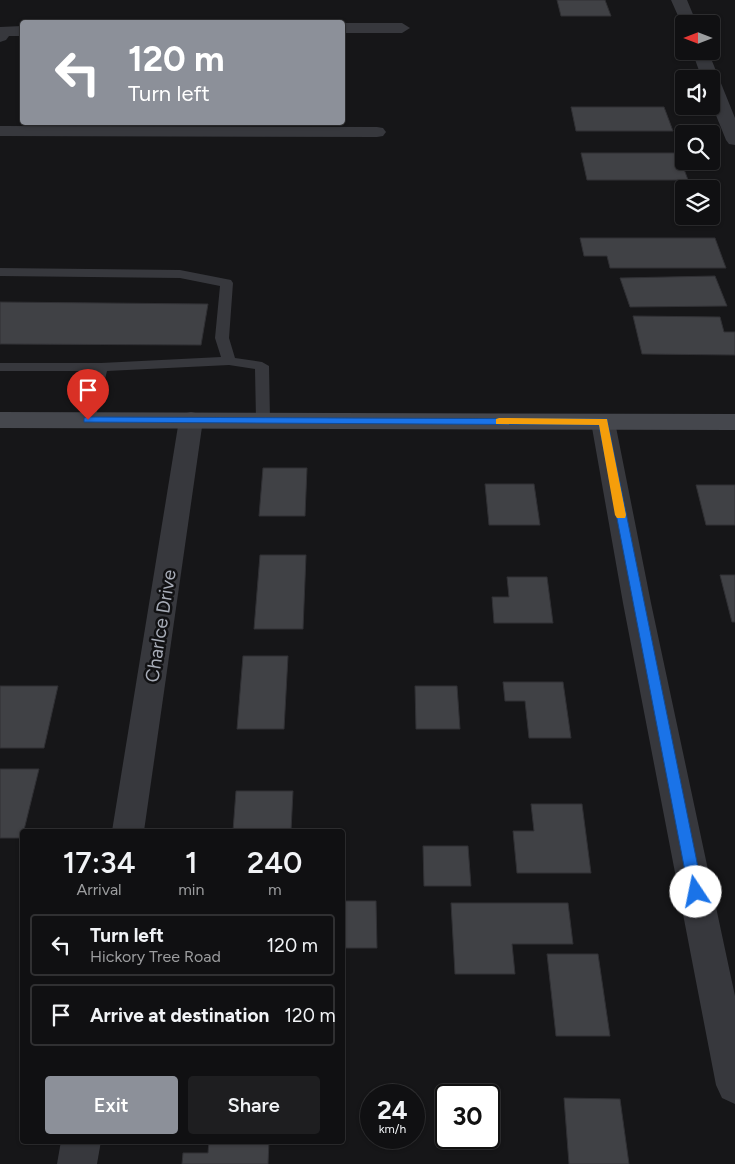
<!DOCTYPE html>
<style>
body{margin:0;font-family:Figtree,sans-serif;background:#1e1e20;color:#f1f3f6;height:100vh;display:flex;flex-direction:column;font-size:19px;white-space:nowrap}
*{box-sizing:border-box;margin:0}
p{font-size:16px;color:#9c9d9f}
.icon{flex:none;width:28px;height:28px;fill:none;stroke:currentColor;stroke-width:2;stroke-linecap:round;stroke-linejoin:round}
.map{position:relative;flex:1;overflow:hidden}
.sheet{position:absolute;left:20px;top:829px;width:325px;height:315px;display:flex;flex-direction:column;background:#101012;border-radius:5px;box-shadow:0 1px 4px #0004,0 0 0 1px #303032}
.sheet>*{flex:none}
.top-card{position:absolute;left:20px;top:20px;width:325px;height:105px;border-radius:5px;box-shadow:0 1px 4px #0004,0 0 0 1px #303032;background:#8c9099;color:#fff;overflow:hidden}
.needle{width:32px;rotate:270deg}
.tools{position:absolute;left:675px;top:15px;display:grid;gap:10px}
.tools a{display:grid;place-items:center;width:45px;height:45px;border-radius:5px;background:#101012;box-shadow:0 1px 4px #0004,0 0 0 1px #303032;font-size:25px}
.speed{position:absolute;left:360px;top:1084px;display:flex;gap:10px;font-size:25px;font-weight:700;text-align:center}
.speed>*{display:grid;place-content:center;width:65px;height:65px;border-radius:50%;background:#101012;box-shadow:0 1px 4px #0004,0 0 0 1px #303032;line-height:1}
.speed small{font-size:12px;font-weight:400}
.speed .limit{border:2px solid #111;border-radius:8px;background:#fff;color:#111}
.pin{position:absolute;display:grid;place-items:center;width:42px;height:42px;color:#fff;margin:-51px -21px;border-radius:50% 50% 50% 0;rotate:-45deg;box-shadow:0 0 5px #0007}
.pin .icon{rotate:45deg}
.me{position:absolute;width:55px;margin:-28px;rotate:349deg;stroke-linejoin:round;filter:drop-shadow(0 0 4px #0008)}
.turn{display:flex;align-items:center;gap:18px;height:105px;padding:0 25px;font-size:22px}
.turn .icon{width:65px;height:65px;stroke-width:2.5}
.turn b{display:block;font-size:35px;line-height:42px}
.eta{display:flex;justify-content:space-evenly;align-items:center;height:85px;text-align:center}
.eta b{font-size:30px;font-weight:600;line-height:35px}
.button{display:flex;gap:10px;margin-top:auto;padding:10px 25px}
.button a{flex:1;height:58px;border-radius:5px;background:#8c9099;color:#fff;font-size:20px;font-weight:600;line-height:58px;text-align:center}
.button a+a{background:#1e1e20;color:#f1f3f6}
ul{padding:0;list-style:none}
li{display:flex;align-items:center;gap:15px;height:62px;margin:0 10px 8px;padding:0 15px;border:2px solid #303032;border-radius:5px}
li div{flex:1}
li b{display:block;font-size:19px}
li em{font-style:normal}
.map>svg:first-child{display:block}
</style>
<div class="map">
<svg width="735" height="1164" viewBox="0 0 735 1164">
<rect width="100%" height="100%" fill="#161618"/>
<!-- building -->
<g fill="#404145" stroke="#303034">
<path d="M557,0H605L611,16H561Z"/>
<path d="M571,107H664L673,131H576Z"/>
<path d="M581,153H678L688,180H587Z"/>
<path d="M580,238H715L726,268H610L607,256H584Z"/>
<path d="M715,276L727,306L630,307L620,278Z"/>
<path d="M0,302L208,304L201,345L0,344Z"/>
<path d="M633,316L720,317L724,332H735V355L642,354Z"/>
<path d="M263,468H307L305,516H259Z"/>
<path d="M485,484H534L540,525H489Z"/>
<path d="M696,485H735V525H706Z"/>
<path d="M260,555H306L303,629H254Z"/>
<path d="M720,575H735V622H732Z"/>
<path d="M507,577H547L553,623H494L492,597H509Z"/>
<path d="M243,656H288L284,729H237Z"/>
<path d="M503,682H563L571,738H529L525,701H505Z"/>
<path d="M0,686H58L44,748H0Z"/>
<path d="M415,686H457L460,729H416Z"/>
<path d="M0,769H39L22,838H0Z"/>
<path d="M236,791H293L291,831H233Z"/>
<path d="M531,804H582L591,873H517L513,831H534Z"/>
<path d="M423,846H468L471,886H424Z"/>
<path d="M342,901H376L377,948H342Z"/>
<path d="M451,903H568L573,944H512L515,974H455Z"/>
<path d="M547,954H598L610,1036H556Z"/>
<path d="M564,1098L620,1099L629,1164H569Z"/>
<path d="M209,1141H269L268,1164H182L183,1153H208Z"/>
</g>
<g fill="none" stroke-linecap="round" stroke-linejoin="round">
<!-- lane -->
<path fill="#37383d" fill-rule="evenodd" d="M0,268L180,270L231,280L233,283L229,338L235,358L262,362L269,366L270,420L263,425L256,420L255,369L229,365L107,371L95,420L88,425L83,423L81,420L93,371H0V363H101L221,357L215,338L220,286L180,278L0,276Z"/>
<!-- street -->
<g fill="#37383d" fill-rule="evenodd">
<path d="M671,0H687L697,24H684L683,27Z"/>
<path d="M342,23H402L410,28L402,33H342Z"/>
<path d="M22,26V36H9L6,40L0,42V27Z"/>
<path d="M692,51H708L735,118V145L729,144L726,140L711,103V79H702Z"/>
<path d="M0,126L377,127L383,128L386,132L383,136L377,137L0,136Z"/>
<path d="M191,412L200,414L203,420L144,831H112L179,420L182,414Z"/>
<path d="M603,414L612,416L615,422L651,603L735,996V1104L722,1098L716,1085L623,603L591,422L594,416Z"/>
<path d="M61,1141H101L97,1164H57Z"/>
</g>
<!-- secondary -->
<path fill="#45474d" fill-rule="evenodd" d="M0,412L735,414V430L0,428Z"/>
</g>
<!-- route -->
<path fill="#1a73e8" stroke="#114b97" d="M88,417L607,419L703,892L701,897L696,899L691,897L689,892L599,425L84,422V418Z"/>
<!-- slow -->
<path fill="#f59e0b" d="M499,418L607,419L626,515L625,518H617L615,515L599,425L496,424V419Z"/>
<g text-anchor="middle" stroke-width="5" stroke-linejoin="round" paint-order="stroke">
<!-- street labels -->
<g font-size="19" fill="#a8adb8" stroke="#111113">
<text transform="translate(160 626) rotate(-81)" y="7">Charlce Drive</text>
</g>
</g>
</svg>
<div class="tools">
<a><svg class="needle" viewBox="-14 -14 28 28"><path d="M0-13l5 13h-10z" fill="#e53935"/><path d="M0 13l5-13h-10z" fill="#9c9d9f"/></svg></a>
<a><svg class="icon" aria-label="sound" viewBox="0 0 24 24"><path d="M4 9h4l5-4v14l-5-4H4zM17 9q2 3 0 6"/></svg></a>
<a><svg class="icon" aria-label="search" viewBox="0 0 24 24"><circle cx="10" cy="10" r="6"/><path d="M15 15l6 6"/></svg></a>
<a><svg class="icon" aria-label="layers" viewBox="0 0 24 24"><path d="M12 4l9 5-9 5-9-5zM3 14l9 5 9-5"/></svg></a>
</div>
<div class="speed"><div>24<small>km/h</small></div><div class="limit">30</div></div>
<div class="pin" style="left:88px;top:420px;background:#d93025"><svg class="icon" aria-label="arrive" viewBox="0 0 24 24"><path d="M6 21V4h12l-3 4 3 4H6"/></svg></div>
<svg class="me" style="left:696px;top:892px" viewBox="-20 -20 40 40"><circle r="19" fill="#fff"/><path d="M0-13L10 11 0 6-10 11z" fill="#1a73e8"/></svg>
<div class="top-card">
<div class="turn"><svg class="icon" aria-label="left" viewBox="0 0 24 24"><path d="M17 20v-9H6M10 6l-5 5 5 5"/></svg><div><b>120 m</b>Turn left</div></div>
</div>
<section class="sheet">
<div class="eta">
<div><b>17:34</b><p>Arrival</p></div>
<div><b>1</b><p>min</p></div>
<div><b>240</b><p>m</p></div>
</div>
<ul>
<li><svg class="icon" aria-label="left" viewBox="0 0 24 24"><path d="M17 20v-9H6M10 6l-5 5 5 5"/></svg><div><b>Turn left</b><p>Hickory Tree Road</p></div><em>120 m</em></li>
<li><svg class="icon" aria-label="arrive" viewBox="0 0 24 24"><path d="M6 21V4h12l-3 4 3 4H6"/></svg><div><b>Arrive at destination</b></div><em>120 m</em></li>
</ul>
<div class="button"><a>Exit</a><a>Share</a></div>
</section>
</div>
